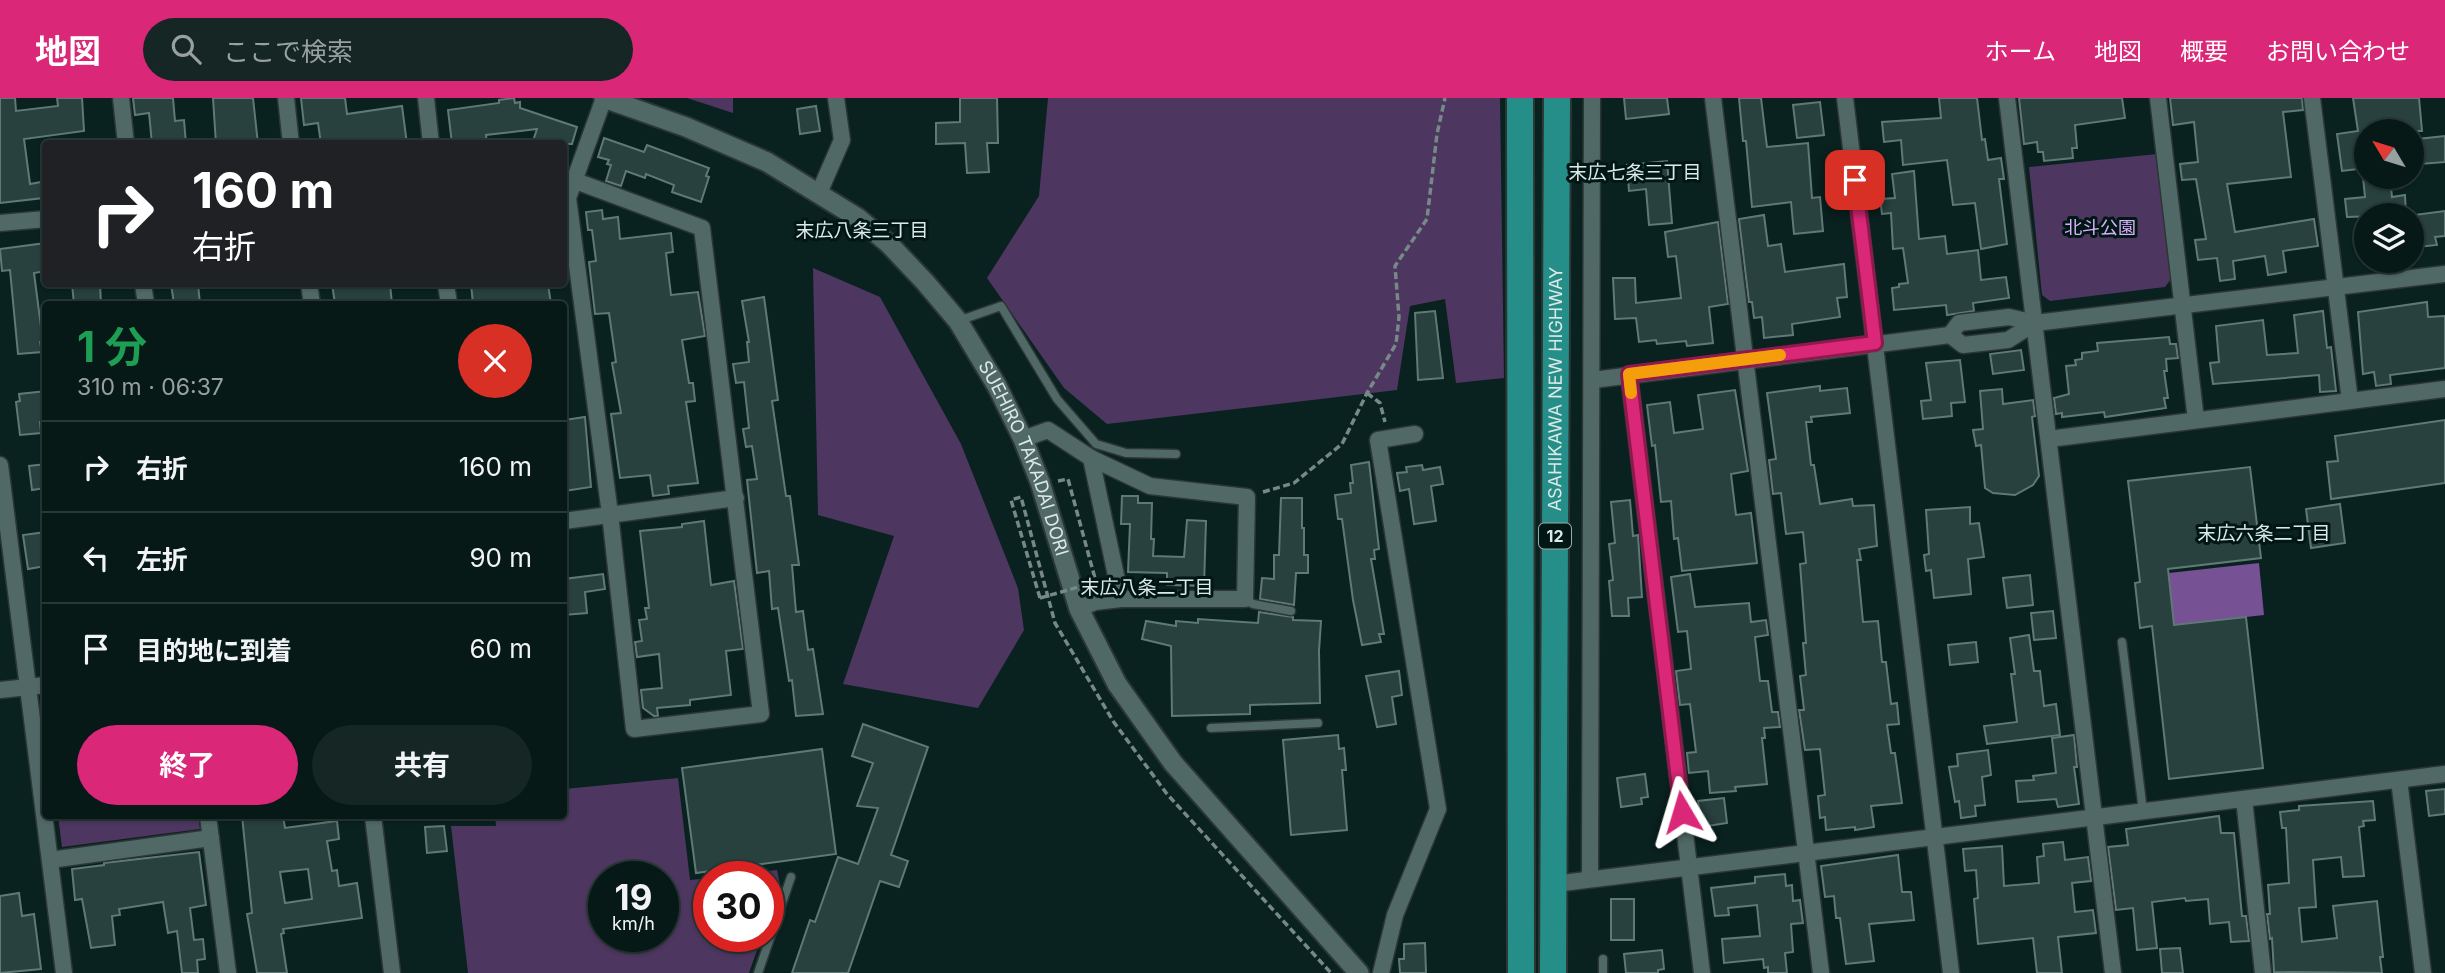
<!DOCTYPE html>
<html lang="ja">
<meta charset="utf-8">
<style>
body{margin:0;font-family:Inter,"Noto Sans JP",sans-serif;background:#152624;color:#f1f3f6;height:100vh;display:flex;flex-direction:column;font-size:26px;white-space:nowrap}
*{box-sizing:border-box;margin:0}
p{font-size:23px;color:#98a0a1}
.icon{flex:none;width:38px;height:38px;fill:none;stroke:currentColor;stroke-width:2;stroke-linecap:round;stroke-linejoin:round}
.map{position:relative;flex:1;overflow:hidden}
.sheet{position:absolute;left:42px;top:203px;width:525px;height:518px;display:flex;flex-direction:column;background:#071917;border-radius:7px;box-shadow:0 2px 5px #0004,0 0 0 2px #283836}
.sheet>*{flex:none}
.banner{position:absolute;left:42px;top:42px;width:525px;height:147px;border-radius:7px;box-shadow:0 2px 5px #0004,0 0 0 2px #283836;background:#202124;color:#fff;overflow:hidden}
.needle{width:46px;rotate:308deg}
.tools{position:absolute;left:2354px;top:21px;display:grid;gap:14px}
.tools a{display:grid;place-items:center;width:70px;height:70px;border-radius:50%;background:#071917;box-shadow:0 2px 5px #0004,0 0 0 2px #283836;font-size:35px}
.speed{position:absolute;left:588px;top:763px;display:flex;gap:14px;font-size:35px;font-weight:700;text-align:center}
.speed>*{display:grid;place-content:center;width:91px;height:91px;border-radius:50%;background:#071917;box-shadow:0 2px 5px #0004,0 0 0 2px #283836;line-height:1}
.speed small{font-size:18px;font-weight:400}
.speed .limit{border:10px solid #d22;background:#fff;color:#111}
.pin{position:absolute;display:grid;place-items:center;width:60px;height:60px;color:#fff;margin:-30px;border-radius:14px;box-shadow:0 4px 10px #0006}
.me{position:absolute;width:77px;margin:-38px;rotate:353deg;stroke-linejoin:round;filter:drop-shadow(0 0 5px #0008)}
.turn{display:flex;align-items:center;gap:24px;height:147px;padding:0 35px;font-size:32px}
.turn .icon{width:91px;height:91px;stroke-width:2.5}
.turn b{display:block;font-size:49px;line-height:60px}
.round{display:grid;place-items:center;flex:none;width:74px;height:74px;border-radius:37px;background:#152624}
.summary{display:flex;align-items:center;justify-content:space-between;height:119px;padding:0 35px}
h1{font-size:42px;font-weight:700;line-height:52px;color:#1e9e55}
.primary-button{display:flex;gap:14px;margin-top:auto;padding:14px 35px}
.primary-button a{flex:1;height:80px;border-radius:42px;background:#db2777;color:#fff;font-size:28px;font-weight:700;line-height:80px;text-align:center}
.primary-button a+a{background:#152624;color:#f1f3f6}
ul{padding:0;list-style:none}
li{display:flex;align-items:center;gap:21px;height:91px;padding:0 35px;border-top:2px solid #283836}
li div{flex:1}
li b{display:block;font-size:26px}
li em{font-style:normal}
header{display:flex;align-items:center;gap:42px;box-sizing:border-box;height:98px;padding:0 35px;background:#db2777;color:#fff}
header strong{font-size:33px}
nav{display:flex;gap:38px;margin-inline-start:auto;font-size:24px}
.search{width:490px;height:63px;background:#152624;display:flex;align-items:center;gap:18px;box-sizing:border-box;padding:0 24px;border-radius:38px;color:#98a0a1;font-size:26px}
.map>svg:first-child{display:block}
</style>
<header>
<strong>地図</strong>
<div class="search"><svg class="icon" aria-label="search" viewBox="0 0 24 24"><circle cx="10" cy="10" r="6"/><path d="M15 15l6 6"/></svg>ここで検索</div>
<nav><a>ホーム</a><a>地図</a><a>概要</a><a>お問い合わせ</a></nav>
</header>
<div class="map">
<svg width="2445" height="875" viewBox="0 0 2445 875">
<rect width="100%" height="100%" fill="#09211f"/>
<!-- green -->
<g fill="#4d365f" fill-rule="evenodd">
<path d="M687,0H733V15Z"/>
<path d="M1048,0H1500L1504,280L1456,285L1445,201L1410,208L1397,292L1107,326L1064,290L987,180L1039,98Z"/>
<path d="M2157,56L2171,181L2165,189L2050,203L2042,197L2029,69Z"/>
<path d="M813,170L880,199L961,346L1018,490L1024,532L978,610L843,586L894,438L818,417Z"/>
<path d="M678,680L690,782L709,780V838H762L749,875H468L451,728H496L495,718H564V691ZM604,779H663V838H604Z"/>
<path d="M58,718H198L200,731L62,749Z"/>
<path d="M777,772L780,787L768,819V779H720Z"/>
</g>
<!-- water -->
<path fill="#765193" d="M2259,465L2264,517L2174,527L2169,475Z"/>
<!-- building -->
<g fill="#28403e" stroke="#5f7976" stroke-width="2" fill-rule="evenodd">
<path d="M0,0H15L16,13L58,8L57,0H82L84,33L24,41L30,86L41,84L43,100L0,105Z"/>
<path d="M133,0H173L175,23L184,22L186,46H152L149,15L135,17Z"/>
<path d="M213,0H253L258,46H216Z"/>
<path d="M301,0H345L347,16L402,8L407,46H321L318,25L304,27Z"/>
<path d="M514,0L515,5L520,4V10L577,29L572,46H541L533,43L537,31L486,37L487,46H452L448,12L499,5V2Z"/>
<path d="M960,0H997L998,45H987L989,74L967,75L965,45L936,46V25L960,24Z"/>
<path d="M1624,0H1667L1669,16L1626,21Z"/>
<path d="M1739,0H1761L1767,49L1808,45L1812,100L1820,99L1823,133L1794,136L1791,104L1752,109L1746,43H1743Z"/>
<path d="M1939,0H1977L1982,42L1985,41L1988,62L2001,60L2004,81H1999L2007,146L1981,151L1975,105L1953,107L1947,62L1903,67L1901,42L1884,44L1882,24L1941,20Z"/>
<path d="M2019,0H2122L2125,20L2075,27L2077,50H2072L2073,60L2044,63L2043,54H2038L2037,44L2024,46Z"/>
<path d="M2170,0H2302L2303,12L2283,14L2291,79L2227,86L2235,134L2314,121L2318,148L2283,153L2286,174L2268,177L2265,158L2233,163L2235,181L2220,183L2217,160L2198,162L2195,142L2206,141L2196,81L2182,82L2180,66L2198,64L2194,24L2173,27Z"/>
<path d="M2353,0H2419L2422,33H2366V70L2342,73L2337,36L2358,33Z"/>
<path d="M1820,4L1824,37L1797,40L1793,7Z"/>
<path d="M816,8L820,33L800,36L797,11Z"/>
<path d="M2445,38V64L2420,66L2418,41Z"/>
<path d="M604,40L644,54L647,47L709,70L706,78L709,79L701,104L672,94L674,87L646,76L645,80L626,73L621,88L606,83L611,67L607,66L609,62L598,59Z"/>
<path d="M1667,63L1672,125L1649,127L1646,91L1629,93L1627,67Z"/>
<path d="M1914,73L1919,141L1945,138L1947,156L1978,152L1981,182L2006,179L2009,200L1973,205L1974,213L1954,216L1947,217L1946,207L1894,212L1892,190L1899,189V186L1908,185L1903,150L1893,151L1891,115L1882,116L1880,101L1895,100L1892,76Z"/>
<path d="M2363,79H2390L2392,99L2405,97L2406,117L2347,119L2345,101L2365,99Z"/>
<path d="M602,112L603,121L618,119L620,141L671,135L673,154L666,155L671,197L698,194L705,238L682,242L689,285H693L695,303L686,304L698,385L668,388L669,396L653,398L650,377L620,380L611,316L621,315L612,265L616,264L609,215L595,216L589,164L596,163L592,132H588L586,114Z"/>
<path d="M2445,113V138L2435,139L2437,147L2418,149L2414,117Z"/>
<path d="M1764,117L1768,148L1781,146L1785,174L1844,166L1847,199L1837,200L1840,219L1792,226L1793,237L1764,240L1762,219L1754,220L1752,204H1749L1739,121Z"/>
<path d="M1718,124L1728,206L1709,209L1713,245L1687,248L1686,243L1657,246L1656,242L1639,244L1636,220L1615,221L1613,180H1635L1636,205L1681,200L1676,158L1668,159L1665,134Z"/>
<path d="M46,145V173L34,175L41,229H46V243L40,244L42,254L18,256L10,172L2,173L0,151Z"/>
<path d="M72,186H100L101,206H74Z"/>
<path d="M171,186H198L200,206H174Z"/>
<path d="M332,186H390L392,206H335Z"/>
<path d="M471,186H548L551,206H473Z"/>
<path d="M764,199L778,302L772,303L786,398H790L799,467H792L796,514L803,513L808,552L813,551L823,616L796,618L792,582L789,583L778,510L772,511L769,473L757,475L747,382L757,381L752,348L746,349L743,331L749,330L744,284L736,285L733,266L749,264L747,244H749L742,203Z"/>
<path d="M2427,204L2428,219L2445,218V270L2390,277L2391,286L2376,288L2374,274L2363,276L2358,214Z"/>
<path d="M1435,213L1443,280L1418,282L1415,215Z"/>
<path d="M2323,213L2327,250L2331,249L2336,293L2320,294L2319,277L2213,286L2210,265L2219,264L2216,228L2263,222L2267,257L2298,255L2294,217Z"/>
<path d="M2169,239L2170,246H2176L2178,260L2166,261L2167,273H2164L2168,300H2164L2166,310L2105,319L2104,314L2062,319V315L2056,316L2054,300L2069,296L2066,268L2076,267L2075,262L2082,261V255L2098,253L2097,245Z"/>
<path d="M2021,252L2024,272L1993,276L1990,256Z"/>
<path d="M1960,262L1965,304L1951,305L1952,318L1923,321L1921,303L1931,302L1926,265Z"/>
<path d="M1820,288V293L1847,290L1850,315L1811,319L1812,324H1806L1811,367H1814L1820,406L1852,401L1853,408L1874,407L1877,448L1859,451L1861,462H1857L1863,524L1878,523L1882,564H1886L1891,606L1897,605L1899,626L1887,627L1891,655H1895L1902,705L1871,708L1874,729L1855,732V729L1826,732L1825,719L1820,720L1818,698L1825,697L1820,651L1805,652L1799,612H1804L1800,578L1806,577L1803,545H1806L1800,466L1806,465L1803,434L1786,436L1781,395L1773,396L1769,362L1776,361L1767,295Z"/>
<path d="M2002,291L2003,306L2033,302L2035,318L2032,319L2039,378L2033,387L2015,397L1993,395L1985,390L1981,347L1976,348L1973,332L1983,331L1980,293Z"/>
<path d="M1735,292L1748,373L1731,376L1736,417L1751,415L1757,465L1682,473L1678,440L1674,441L1671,403L1661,404L1655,347L1652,348L1647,307L1670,304L1674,335L1703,331L1698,297Z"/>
<path d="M46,293V323L40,324L41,335L20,337L16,304L20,303L19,296Z"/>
<path d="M585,319L591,389L564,393V322Z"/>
<path d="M2445,322V385L2331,401L2327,364L2338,363L2335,338Z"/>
<path d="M1369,364L1379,451L1374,452L1375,461H1371L1384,536H1379L1381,544L1362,547L1353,502L1342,421H1338L1335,397L1351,395L1350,385H1353L1351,367Z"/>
<path d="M46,366V390L32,392L29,368Z"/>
<path d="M1422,367L1423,372L1440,369L1443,386L1431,388L1436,423L1414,426L1409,391L1400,393L1397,375L1407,374L1406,369Z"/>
<path d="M2250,369L2261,460L2168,471L2174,527L2246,519L2263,670L2169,681L2152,528L2140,530L2135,485L2140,484L2128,383Z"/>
<path d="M1122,398H1138V405H1152L1151,441H1154L1153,458L1184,459L1187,422L1206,423L1204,488L1167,487V475L1128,474L1130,426H1121Z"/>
<path d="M1281,400H1302V430H1304V457H1308V475H1296L1294,507L1260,501L1262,480L1274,481V457H1279Z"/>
<path d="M1630,402L1633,438L1638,437L1642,499L1628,500L1629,518H1612L1609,483L1613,482L1609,446L1615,445L1611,404Z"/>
<path d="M2340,406L2345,445L2311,450L2306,411Z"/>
<path d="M1970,409V426L1979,425L1984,459L1968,461L1971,496L1934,500L1931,472L1926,473L1924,457L1929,456L1926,412Z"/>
<path d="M704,423L711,487L734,483L743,551L726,553L731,597L690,602V607L657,610L658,618H654L643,610L641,592L662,590L659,556L637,559L635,544L642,543L639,522L647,521L645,510H649L640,433L682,429V426Z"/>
<path d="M46,434V468L28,471L23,437Z"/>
<path d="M603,476L605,491L585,494L587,515L564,517V481Z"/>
<path d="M1690,476L1695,509L1749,505L1751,524L1766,522L1768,537L1755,539L1760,583H1768L1772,614H1778L1780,629L1764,630L1765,640H1762L1767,686L1735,689L1736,693L1710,695L1708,673L1689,675L1687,655L1696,654L1690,606L1680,607L1676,573L1691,571L1687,533L1678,534L1671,479Z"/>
<path d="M2030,477L2033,507L2007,510L2003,480Z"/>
<path d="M2053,513L2056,540L2034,542L2031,515Z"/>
<path d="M1259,514L1293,519V522L1321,523L1319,553L1320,605L1250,607V616L1172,618L1171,548L1142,541L1146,523L1176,528V523L1198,525V521L1258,525Z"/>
<path d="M2029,537L2034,573H2040L2044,608L2056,606L2060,637L1987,646L1984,628L2017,624L2011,576H2015L2010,540Z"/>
<path d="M1976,544L1978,564L1950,567L1948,547Z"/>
<path d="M1399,573L1402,597L1392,599L1396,626L1377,629L1366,578Z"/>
<path d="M863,626L928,649L891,757L908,763L899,789L880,783L848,875H792L810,822L815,824L838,759L858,766L878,710L857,708L873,665L852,658Z"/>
<path d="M1338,637L1339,651L1344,650L1346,672H1342L1347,732L1291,737L1283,642Z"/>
<path d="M2074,637L2077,669H2074L2079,706L2058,709L2056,701L2018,704L2016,683L2034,682L2033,678L2056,675L2052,640Z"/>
<path d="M822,651L836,756L696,775L682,670Z"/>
<path d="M1988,652L1991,677L1982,679L1985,707L1975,708L1976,718L1961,720L1959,703L1955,704L1949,669L1958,668L1957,656Z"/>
<path d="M1645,676L1648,699L1641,700L1642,706L1621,709L1617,680Z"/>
<path d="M2445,691V716L2429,718L2426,693Z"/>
<path d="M1724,700L1727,725L1701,729L1698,703Z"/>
<path d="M2373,703L2375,722L2363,723L2364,728L2359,729L2364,778L2343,779L2341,759L2313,762L2316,809L2299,810L2302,844L2337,840L2333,808L2377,803L2383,859H2380L2382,875L2274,874L2272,840L2270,841L2267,816H2270L2268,787L2289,785L2286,730H2282L2280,714L2299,712V708Z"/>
<path d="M242,718H283L285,730L337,723L339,741L327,743L332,773L337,772L339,788L357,785L362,820L283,831L284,835L281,836L287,875H257L247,816L252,815ZM308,771L312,801L285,805L280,774Z"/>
<path d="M2219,718L2221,735H2234L2242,818H2246L2249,843L2231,844L2229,824L2210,826L2208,801L2186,803L2185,800L2152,804L2157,850L2137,852L2133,810L2116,812L2108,749L2128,747L2126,731Z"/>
<path d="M444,728L447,753L427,755L425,729Z"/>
<path d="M2063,744L2065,762L2088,759L2091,783L2072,785L2075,814L2093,812L2096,835L2058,839L2062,875H2037L2033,840L1978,846L1974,801L1978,800L1976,772L1965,773L1963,751L2002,748L2004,788L2039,785L2037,759L2044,758L2043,746Z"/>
<path d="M199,754L206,807L190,810L194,842L203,841L205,861L197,862L198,875H182L177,833L168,835L163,804L119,811L120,817L112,818L115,847L91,850L82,801L75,802L72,771L104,767V765Z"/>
<path d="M1898,757L1902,794H1911L1914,822L1869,826L1874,863L1846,866L1840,820H1836L1834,798L1825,799L1821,768Z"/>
<path d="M1785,776L1786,788L1792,787L1793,803L1800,802L1803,825L1791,826L1793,854L1785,855L1787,875H1768V869L1764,870L1763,861L1724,865L1722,841L1760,838L1757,807L1728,810L1729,817L1715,818L1711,790L1755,785V779Z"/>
<path d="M19,795L22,818L34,816L41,871L0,875V798Z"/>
<rect x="1611" y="801" width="23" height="41"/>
<path d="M1425,845L1426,875H1400L1399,861H1404V846Z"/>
<path d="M2180,850L2183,875H2162L2160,851Z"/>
<path d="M1662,852L1664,871L1658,872V875H1626L1624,856Z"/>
</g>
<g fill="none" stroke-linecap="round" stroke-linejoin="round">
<!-- service casing -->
<g stroke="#2c3735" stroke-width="11">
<g id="service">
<path d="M958,223L1001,208L1057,301L1096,346L1126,355L1176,356"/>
<path d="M1245,501L1253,506L1291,513"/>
<path d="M2122,544L2143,713"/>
<path d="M1211,630L1318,625"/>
<path d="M758,875L791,779"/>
<path d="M1603,875V861"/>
</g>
</g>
<!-- minor casing -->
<g stroke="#2c3735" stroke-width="19">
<g id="minor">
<path d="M121,0L126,46"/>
<path d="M286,0L291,46"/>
<path d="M426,0L431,46"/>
<path d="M1713,0L1821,875"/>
<path d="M1845,0L1951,875"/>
<path d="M2007,0L2113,875"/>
<path d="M2158,0L2196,322"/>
<path d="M2312,0L2350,303"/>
<path d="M573,82L702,130L761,616L634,631L610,416L568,100L604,0"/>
<path d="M819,95L842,42L836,0"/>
<path d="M0,125L46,121"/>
<path d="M143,186L146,206"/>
<path d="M309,186L312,206"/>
<path d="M446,186L449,206"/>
<path d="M1950,237L1959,225L2009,219L2035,225L2445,176"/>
<path d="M1629,277L1702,875"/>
<path d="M1593,282L1950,237L1963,247L2008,242L2035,225"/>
<path d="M1023,341L1048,332L1091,360L1150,388L1247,399L1245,501H1121L1095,504L1079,511"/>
<path d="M2049,341L2445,291"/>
<path d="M1091,360L1121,501"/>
<path d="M0,367L64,875"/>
<path d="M564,423L736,400"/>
<path d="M0,592L46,587"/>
<path d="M2399,682L2423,875"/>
<path d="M2244,701L2263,875"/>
<path d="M208,718L228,875"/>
<path d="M373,718L392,875"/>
<path d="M50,762L211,740"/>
<path d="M1590,781L1592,0"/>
<path d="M1554,786L2445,676"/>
<path d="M1381,875L1395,817L1438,711L1378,342L1415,336"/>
</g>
</g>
<!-- tertiary casing -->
<g stroke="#2c3735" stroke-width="23">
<g id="tertiary">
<path id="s1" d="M604,0L686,29L767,64L858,120L889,146L925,184L958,223L997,288L1023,341L1040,384L1079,511L1117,586L1173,665L1359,875"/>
</g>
</g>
<!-- trunk casing -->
<g stroke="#2c3735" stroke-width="30">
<g id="trunk">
<path d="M1520,0L1521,875"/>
<path id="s2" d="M1553,875L1557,0"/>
</g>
</g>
<!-- path -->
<g stroke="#768987" stroke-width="3.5" stroke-dasharray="7 3.5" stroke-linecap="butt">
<path d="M1367,295L1380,305L1385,324"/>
<path d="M1058,383L1068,381L1096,484"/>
<path d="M1263,394L1294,385L1342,346L1367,295L1396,246L1399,219L1395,168L1427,121L1437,36L1445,0"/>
<path d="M1040,500L1011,402L1021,399L1055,525L1113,623L1167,696L1331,875"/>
</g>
<!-- service -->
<use href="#service" stroke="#506966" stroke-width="8"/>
<!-- minor -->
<use href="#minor" stroke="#506966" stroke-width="16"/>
<!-- tertiary -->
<use href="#tertiary" stroke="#506966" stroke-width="19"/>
<!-- trunk -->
<use href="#trunk" stroke="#268e88" stroke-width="26"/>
<!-- path-bridge -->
<path stroke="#768987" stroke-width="3.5" stroke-dasharray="7 3.5" stroke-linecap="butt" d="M1040,500L1096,484"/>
</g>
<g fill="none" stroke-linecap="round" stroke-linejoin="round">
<!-- route casing -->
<g stroke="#8e194d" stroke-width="18">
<path id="route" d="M1682,714L1629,276L1875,245L1855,82"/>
</g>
<!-- route -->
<use href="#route" stroke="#db2777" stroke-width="12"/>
<!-- slow -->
<path stroke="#f59e0b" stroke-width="12" d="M1631,295L1629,276L1780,257"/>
</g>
<g text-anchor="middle" stroke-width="6" stroke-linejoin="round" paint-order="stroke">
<!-- shield labels -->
<rect fill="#011716" stroke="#9aaaa8" stroke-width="2" x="1539" y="425.5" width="32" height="25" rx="5"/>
<g font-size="16" font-weight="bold" fill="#dbe9e7">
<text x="1555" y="444">12</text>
</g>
<!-- park labels -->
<g font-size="18" fill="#d9b1fc" stroke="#011716">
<text x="2100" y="136">北斗公園</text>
</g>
<!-- street labels -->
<g font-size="18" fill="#dbe9e7" stroke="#011716">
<text dy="6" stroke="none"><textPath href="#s2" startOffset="584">ASAHIKAWA NEW HIGHWAY</textPath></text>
<text dy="6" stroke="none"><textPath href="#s1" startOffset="579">SUEHIRO TAKADAI DORI</textPath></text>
</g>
<!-- neighbourhood labels -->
<g font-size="19" fill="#dbe9e7" stroke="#011716">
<text x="1635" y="81">末広七条三丁目</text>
<text x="862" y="139">末広八条三丁目</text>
<text x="2264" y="442">末広六条二丁目</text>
<text x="1147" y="496">末広八条二丁目</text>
</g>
</g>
</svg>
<div class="tools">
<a><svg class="needle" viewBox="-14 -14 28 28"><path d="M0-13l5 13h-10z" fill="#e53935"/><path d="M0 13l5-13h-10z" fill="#98a0a1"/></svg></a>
<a><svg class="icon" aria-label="layers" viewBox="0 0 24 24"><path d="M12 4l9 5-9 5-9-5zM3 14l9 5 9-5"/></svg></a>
</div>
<div class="speed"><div>19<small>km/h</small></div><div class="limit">30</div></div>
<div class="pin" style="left:1855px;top:82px;background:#d93025"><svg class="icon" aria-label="arrive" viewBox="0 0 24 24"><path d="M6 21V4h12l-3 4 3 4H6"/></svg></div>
<svg class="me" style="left:1682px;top:714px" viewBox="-20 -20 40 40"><path d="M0-17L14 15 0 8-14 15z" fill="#db2777" stroke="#fff" stroke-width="4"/></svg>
<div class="banner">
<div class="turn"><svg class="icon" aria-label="right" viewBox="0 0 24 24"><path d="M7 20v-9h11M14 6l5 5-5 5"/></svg><div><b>160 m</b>右折</div></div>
</div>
<section class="sheet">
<div class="summary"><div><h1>1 分</h1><p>310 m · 06:37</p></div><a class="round" style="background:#d93025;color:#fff"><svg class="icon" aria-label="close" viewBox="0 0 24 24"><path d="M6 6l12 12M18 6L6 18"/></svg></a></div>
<ul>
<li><svg class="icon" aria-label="right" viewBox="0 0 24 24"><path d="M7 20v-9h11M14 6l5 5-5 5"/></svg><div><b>右折</b></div><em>160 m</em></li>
<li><svg class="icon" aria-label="left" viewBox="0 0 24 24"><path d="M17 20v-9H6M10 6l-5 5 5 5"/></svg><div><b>左折</b></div><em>90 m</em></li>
<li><svg class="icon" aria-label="arrive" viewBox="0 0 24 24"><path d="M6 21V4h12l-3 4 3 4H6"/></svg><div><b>目的地に到着</b></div><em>60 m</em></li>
</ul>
<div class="primary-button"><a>終了</a><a>共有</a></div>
</section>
</div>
